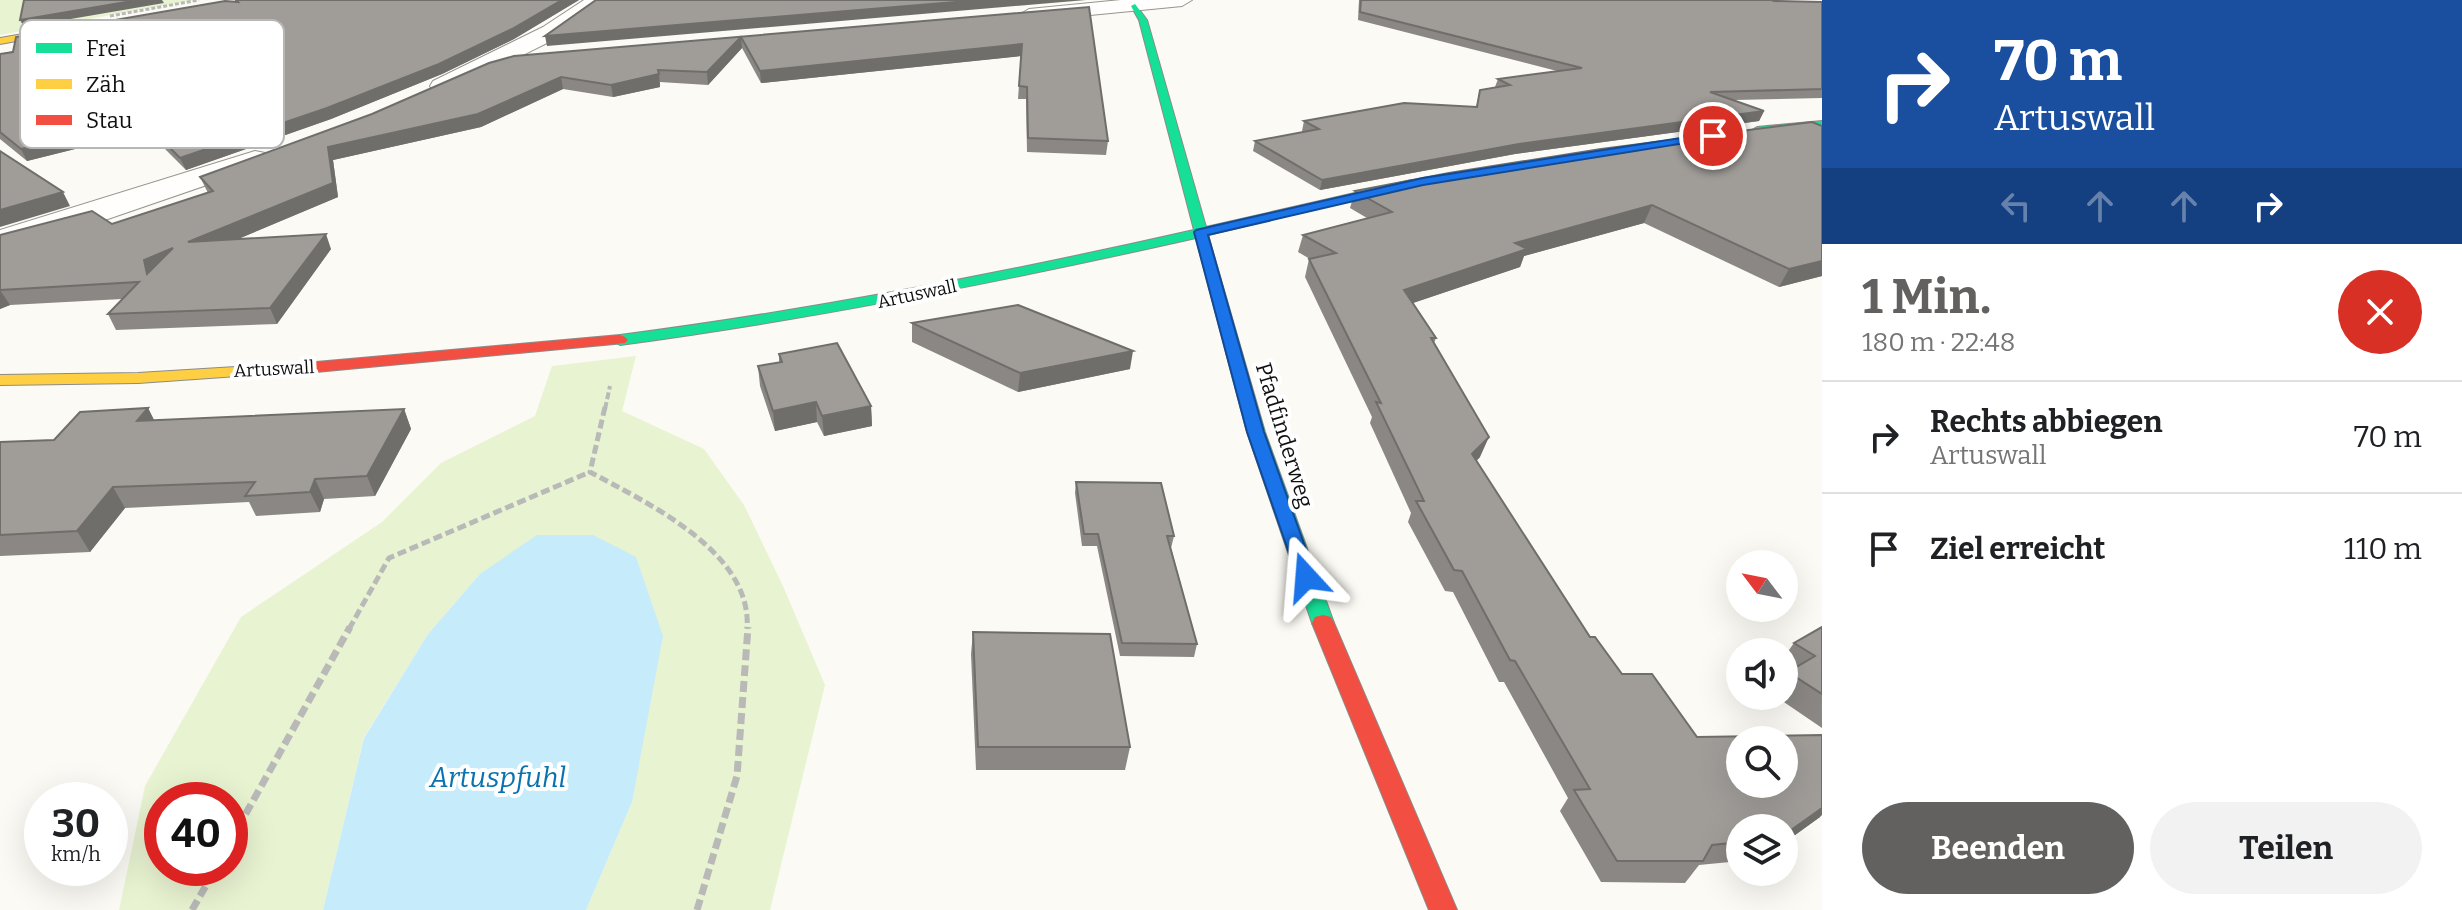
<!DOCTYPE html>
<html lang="de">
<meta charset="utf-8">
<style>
body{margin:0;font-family:Bitter,serif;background:#f2f2f2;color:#202124;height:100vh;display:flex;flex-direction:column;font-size:30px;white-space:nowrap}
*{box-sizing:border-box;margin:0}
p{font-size:26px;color:#757577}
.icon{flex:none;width:44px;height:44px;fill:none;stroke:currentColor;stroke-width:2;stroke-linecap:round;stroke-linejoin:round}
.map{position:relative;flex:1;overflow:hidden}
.panel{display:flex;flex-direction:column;background:#fff;width:640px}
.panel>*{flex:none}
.banner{background:#1a4fa0;color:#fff;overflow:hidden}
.needle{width:52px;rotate:302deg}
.tools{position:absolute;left:1726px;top:550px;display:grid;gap:16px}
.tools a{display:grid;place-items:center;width:72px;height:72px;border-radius:50%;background:#fff;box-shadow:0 8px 32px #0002;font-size:40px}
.speed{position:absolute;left:24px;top:782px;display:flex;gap:16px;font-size:40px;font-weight:700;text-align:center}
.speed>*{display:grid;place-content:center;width:104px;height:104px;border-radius:50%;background:#fff;box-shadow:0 8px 32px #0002;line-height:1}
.speed small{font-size:20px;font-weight:400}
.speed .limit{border:12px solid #d22;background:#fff;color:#111}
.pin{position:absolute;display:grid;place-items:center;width:68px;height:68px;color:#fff;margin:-34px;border:4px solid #fff;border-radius:50%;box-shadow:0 2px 8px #0007}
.me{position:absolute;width:88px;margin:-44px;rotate:341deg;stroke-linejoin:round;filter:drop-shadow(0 0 6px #0008)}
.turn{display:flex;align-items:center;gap:28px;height:168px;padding:0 40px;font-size:36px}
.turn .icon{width:104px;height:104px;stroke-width:2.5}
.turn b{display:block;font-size:56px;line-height:68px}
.lanes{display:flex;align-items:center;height:76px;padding:0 40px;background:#0003;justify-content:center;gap:40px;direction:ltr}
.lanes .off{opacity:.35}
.round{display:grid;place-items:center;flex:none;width:84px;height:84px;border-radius:42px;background:#f2f2f2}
.headline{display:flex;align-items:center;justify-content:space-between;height:136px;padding:0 40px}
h1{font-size:48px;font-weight:700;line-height:60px;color:#62615f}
.button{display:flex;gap:16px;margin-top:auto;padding:16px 40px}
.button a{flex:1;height:92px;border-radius:48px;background:#62615f;color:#fff;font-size:32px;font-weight:700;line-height:92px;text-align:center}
.button a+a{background:#f2f2f2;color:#202124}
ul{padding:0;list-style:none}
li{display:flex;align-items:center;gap:24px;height:112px;padding:0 40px;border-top:2px solid #e0e0e0}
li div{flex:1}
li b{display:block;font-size:30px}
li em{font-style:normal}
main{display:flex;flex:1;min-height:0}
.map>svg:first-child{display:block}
</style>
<main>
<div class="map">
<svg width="1822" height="910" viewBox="0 0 1822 910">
<rect width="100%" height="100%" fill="#fcfaf4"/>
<!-- green -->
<g fill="#e8f3d1" fill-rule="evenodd">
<path d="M0,0H195L0,35Z"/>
<path d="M636,356L622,411L704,449L744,505L783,586L825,685L770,910H586L632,802L480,574L428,634L364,737L323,910H119L145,786L241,617L382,522L441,463L535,416L552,366ZM162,800H230V868H162Z"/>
</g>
<!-- water -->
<path fill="#c6ebfa" d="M537,535H593L636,557L663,636L632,802L586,910H323L364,738L428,634L480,574Z"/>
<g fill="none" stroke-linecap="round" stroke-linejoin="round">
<!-- street casing -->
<g stroke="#969592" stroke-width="2">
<g id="street">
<path d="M584,0H607L559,37L451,91H433L430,86L433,81L543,27Z"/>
<path d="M1121,0H1192L1182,6L1029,21L1019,15L1029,9Z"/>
<path d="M1760,0H1822V8L1770,6Z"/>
<path d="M255,151L265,153L269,159L265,165L102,221L0,250V230Z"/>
</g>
</g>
<!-- fast casing -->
<g stroke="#8c8b89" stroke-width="2">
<g id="fast">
<path d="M1135,4L1147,20L1206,227L1412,180L1418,184L1208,235L1265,432L1334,623L1331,629L1323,631L1315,629L1312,623L1247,432L1196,238C1005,281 814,319 620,345L612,340L620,335C813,310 1004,273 1194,230L1139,20L1131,6Z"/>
<path d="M1822,121V127L1757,133L1752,130L1757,127Z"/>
</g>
</g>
<!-- slow casing -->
<g stroke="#8c8b89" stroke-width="2">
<g id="slow">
<path d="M74,25L77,30L0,44V38Z"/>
<path d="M316,362L322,364L324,367L322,370L138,383L0,385V375L138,373Z"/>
</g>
</g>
<!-- jam casing -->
<g stroke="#8c8b89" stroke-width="2">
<g id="jam">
<path d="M620,335L625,337L628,340L625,343L316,372L308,367L316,362Z"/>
<path d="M1323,615L1331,617L1334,623L1457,910H1429L1312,623L1315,617Z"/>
</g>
</g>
<!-- path-far3 -->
<path stroke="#b9b9b8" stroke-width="3" stroke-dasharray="4 2" stroke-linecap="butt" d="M110,16L199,0"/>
<!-- path-far2 -->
<path stroke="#b9b9b8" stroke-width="4" stroke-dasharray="7 3" stroke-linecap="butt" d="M605,409L610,386"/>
<!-- path-far1 -->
<g stroke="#b9b9b8" stroke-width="5" stroke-dasharray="9 4" stroke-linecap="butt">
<path d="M605,407L590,472C647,503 753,552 747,629"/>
<path d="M349,629L389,558L590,472"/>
</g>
<!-- path -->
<g stroke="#b9b9b8" stroke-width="7" stroke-dasharray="11 5" stroke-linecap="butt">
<path d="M230,842L350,627"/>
<path d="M192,910L216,868"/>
<path d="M697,910L737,776L748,627"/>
</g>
<!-- street -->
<use href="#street" fill="#fffefd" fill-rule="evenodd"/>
<!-- fast -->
<use href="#fast" fill="#16e098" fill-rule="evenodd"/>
<!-- slow -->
<use href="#slow" fill="#ffcf43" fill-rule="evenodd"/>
<!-- jam -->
<use href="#jam" fill="#f24e42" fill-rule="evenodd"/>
</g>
<!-- wall -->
<g fill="#8a8784">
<path d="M235,0H579L514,39L442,74L331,119L186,170L147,131L27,161L0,139V54L235,2Z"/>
<path d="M1359,0H1772L1774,1L1822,2V98L1734,100L1764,111L1759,121L1515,154L1320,190L1253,151L1255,141L1304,132L1302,131L1304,121L1476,107L1480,90L1495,87L1498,79L1557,71L1358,20Z"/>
<path d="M1089,7L1108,141L1106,155L1027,152L1026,99H1018L1021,56L761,83L742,48L708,85L660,82V87L613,97L563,89L481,127L333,160L338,197L238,239L331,249L277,324L116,330L108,314L122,299L10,305L0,309V235L112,224L208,193L200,177L372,114L514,56Z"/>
<path d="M1601,149L1822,276L1779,287L1644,223L1524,256L1520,267L1413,303L1436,338L1434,343L1480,457L1476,461L1590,637L1622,674L1697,737L1820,817L1784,843V828H1740V861L1699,865L1685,883L1601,882L1560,811L1568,798L1504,682H1499L1453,592L1445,591L1408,522L1411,513L1370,423L1372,417L1305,277L1309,259H1310L1298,252L1303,235L1367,218L1350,208L1355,191Z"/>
<path d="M912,323L1130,369L1018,392L912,342Z"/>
<path d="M779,354L871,406L872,426L824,436L817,422L775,431L760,386L758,366L779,362Z"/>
<path d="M148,408L154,420L404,409L411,429L375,496L324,499L320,512L256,516L249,502L125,508L90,552L0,556V442L54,440Z"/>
<path d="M1076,482L1174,536L1171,548L1197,644L1194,657L1120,656L1097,546H1082L1075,493Z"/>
<path d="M1822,627V728L1775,696H1784V677L1788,672L1784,669V657L1794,643Z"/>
<path d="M973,632L1130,747L1125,770H976L971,654Z"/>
</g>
<!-- shaded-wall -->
<g fill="#706e6b">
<path d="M138,0H162L164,3L24,27L20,20Z"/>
<path d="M562,0H579L514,39L442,74L331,119L186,170L180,158Z"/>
<path d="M980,0H1086L547,46L545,36Z"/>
<path d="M741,37L742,48L708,85L707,72Z"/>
<path d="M1022,44V56L761,83L760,71Z"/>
<path d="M659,74L660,87L613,97L611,85Z"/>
<path d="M561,77L563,89L481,127L333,160L338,197L195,257L188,242L328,147Z"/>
<path d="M1764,111L1759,121L1515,154L1320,190L1322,180L1519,144Z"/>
<path d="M142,119L147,131L27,161L21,149Z"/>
<path d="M63,192L70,206L0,227V210Z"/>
<path d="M1652,205L1644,223L1524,256L1520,267L1398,308L1404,290L1515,243Z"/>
<path d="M326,234L331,249L277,324L270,308Z"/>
<path d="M173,248L147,274L144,260Z"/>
<path d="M1822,261V276L1779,287L1789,269Z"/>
<path d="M0,290L10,305L0,309Z"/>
<path d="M1133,351L1130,369L1018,392L1020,373Z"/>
<path d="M816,402L817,422L775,431L773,411Z"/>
<path d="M871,406L872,426L824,436L822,416Z"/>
<path d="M148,408L158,428L137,421Z"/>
<path d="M404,409L411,429L375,496L367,476Z"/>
<path d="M1489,437L1480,457L1463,475L1472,454Z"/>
<path d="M315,479L324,499L320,512L310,492Z"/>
<path d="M113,487L125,508L90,552L77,531Z"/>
<path d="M1822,808V815L1820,817L1784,843V835Z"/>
</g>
<!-- building -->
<g fill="#a09d99" stroke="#706e6b" stroke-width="2" fill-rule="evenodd">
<path d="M24,0H138L20,20Z"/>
<path d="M236,0H562L512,29L439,64L327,108L180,158L142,119L21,149L0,132V54L13,52L16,37L225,1L238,2Z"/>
<path d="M596,0H980L545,36Z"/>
<path d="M1361,0H1772L1774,1L1822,2V89L1710,92L1764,111L1519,144L1322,180L1255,141L1319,129L1304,121L1404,103L1477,107L1480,90L1510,85L1498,79L1582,68L1360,12Z"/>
<path d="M1089,7L1108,141L1028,138L1027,87L1019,86L1022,44L760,71L741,37L707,72L658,70L659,74L611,85L561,77L478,114L328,147L333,183L188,242L326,234L270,308L108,314L139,282L0,290V235L92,211L112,224L213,191L200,177L372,114L489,63L514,56ZM173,248L147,274L144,260Z"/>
<path d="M1812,122L1822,126V261L1789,269L1652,205L1515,243L1527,249L1404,290L1436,338H1431L1489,437L1472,454L1590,637H1595L1622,674H1652L1697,737L1822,735V808L1784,835V828H1740V842L1712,845L1703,861H1617L1574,790L1590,789L1515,661L1510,660L1462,571L1454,570L1416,501H1424L1376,402L1381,403L1309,259L1336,253L1303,235L1392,212L1355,191L1449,173L1601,149ZM1740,740H1784V784H1740Z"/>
<path d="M0,151L63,192L0,210Z"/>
<path d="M1018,305L1133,351L1020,373L912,323Z"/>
<path d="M837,343L871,406L822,416L816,402L773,411L758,366L782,362L779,354Z"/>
<path d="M148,408L137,421L404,409L367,476L315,479L310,492L245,496L255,482L113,487L77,531L0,535V442L54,440L80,412Z"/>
<path d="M1076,482L1161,483L1174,536H1167L1197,644L1122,643L1098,534H1084Z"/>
<path d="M1822,627V694L1788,672L1815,656L1794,643Z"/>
<path d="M973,632L1110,634L1130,747H978Z"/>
</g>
<!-- route -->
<path fill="#1a73e8" stroke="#114b97" stroke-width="2" d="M1713,133L1717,134V138L1423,185L1208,235L1264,432L1316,577L1313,582H1299L1247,432L1194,232L1196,230L1423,178Z"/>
<g text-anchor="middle" stroke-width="8" stroke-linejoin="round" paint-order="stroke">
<!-- far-street labels -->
<g font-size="18" fill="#0f0f0f" stroke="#fff">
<text transform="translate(917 294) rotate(-12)" y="6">Artuswall</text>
<text transform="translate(274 369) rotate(-3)" y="6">Artuswall</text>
</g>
<!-- street labels -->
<g font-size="22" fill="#0f0f0f" stroke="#fff">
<text transform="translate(1285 435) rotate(73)" y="8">Pfadfinderweg</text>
</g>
<!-- near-water labels -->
<g font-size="28" font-style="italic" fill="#0a73af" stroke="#fff">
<text x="498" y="787">Artuspfuhl</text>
</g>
</g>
<!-- legend -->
<rect x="20" y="20" width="264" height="128" rx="12" fill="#fff" stroke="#b7b7b7" stroke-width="2"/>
<rect x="36" y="43" width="36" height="10" fill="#16e098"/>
<rect x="36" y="79" width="36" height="10" fill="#ffcf43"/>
<rect x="36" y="115" width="36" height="10" fill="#f24e42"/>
<g font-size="22" fill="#0f0f0f">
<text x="86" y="56">Frei</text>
<text x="86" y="92">Zäh</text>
<text x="86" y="128">Stau</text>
</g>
</svg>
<div class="tools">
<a><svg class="needle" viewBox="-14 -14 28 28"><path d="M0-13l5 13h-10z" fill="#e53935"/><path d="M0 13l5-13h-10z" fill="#757577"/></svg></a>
<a><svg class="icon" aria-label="sound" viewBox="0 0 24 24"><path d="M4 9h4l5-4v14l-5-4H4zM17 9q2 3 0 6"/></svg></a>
<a><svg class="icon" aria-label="search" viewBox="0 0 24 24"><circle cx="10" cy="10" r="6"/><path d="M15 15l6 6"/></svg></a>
<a><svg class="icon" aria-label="layers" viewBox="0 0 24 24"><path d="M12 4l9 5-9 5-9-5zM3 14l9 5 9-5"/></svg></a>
</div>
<div class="speed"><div>30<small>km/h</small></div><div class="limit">40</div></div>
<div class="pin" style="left:1713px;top:136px;background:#d93025"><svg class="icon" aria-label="arrive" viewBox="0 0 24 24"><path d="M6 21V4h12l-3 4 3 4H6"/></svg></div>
<svg class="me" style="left:1306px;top:577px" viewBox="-20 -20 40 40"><path d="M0-17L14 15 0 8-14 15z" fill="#1a73e8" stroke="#fff" stroke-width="4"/></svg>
</div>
<section class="panel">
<div class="banner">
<div class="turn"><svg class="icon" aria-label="right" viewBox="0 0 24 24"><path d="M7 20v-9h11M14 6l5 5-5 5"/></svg><div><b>70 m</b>Artuswall</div></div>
<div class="lanes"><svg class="icon off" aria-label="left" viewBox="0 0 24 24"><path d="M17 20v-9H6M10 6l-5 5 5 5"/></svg><svg class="icon off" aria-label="ahead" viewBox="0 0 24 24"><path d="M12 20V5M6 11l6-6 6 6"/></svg><svg class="icon off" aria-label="ahead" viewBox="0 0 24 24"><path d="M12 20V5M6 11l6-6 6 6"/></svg><svg class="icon" aria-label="right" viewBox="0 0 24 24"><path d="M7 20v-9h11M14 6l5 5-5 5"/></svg></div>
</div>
<div class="headline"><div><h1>1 Min.</h1><p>180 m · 22:48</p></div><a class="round" style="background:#d93025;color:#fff"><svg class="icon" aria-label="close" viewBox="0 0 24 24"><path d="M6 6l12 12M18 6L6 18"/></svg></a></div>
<ul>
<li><svg class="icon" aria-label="right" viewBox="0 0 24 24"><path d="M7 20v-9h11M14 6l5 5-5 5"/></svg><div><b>Rechts abbiegen</b><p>Artuswall</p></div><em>70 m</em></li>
<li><svg class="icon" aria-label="arrive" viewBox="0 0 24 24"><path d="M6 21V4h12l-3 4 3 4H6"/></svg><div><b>Ziel erreicht</b></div><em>110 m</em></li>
</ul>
<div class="button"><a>Beenden</a><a>Teilen</a></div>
</section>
</main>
